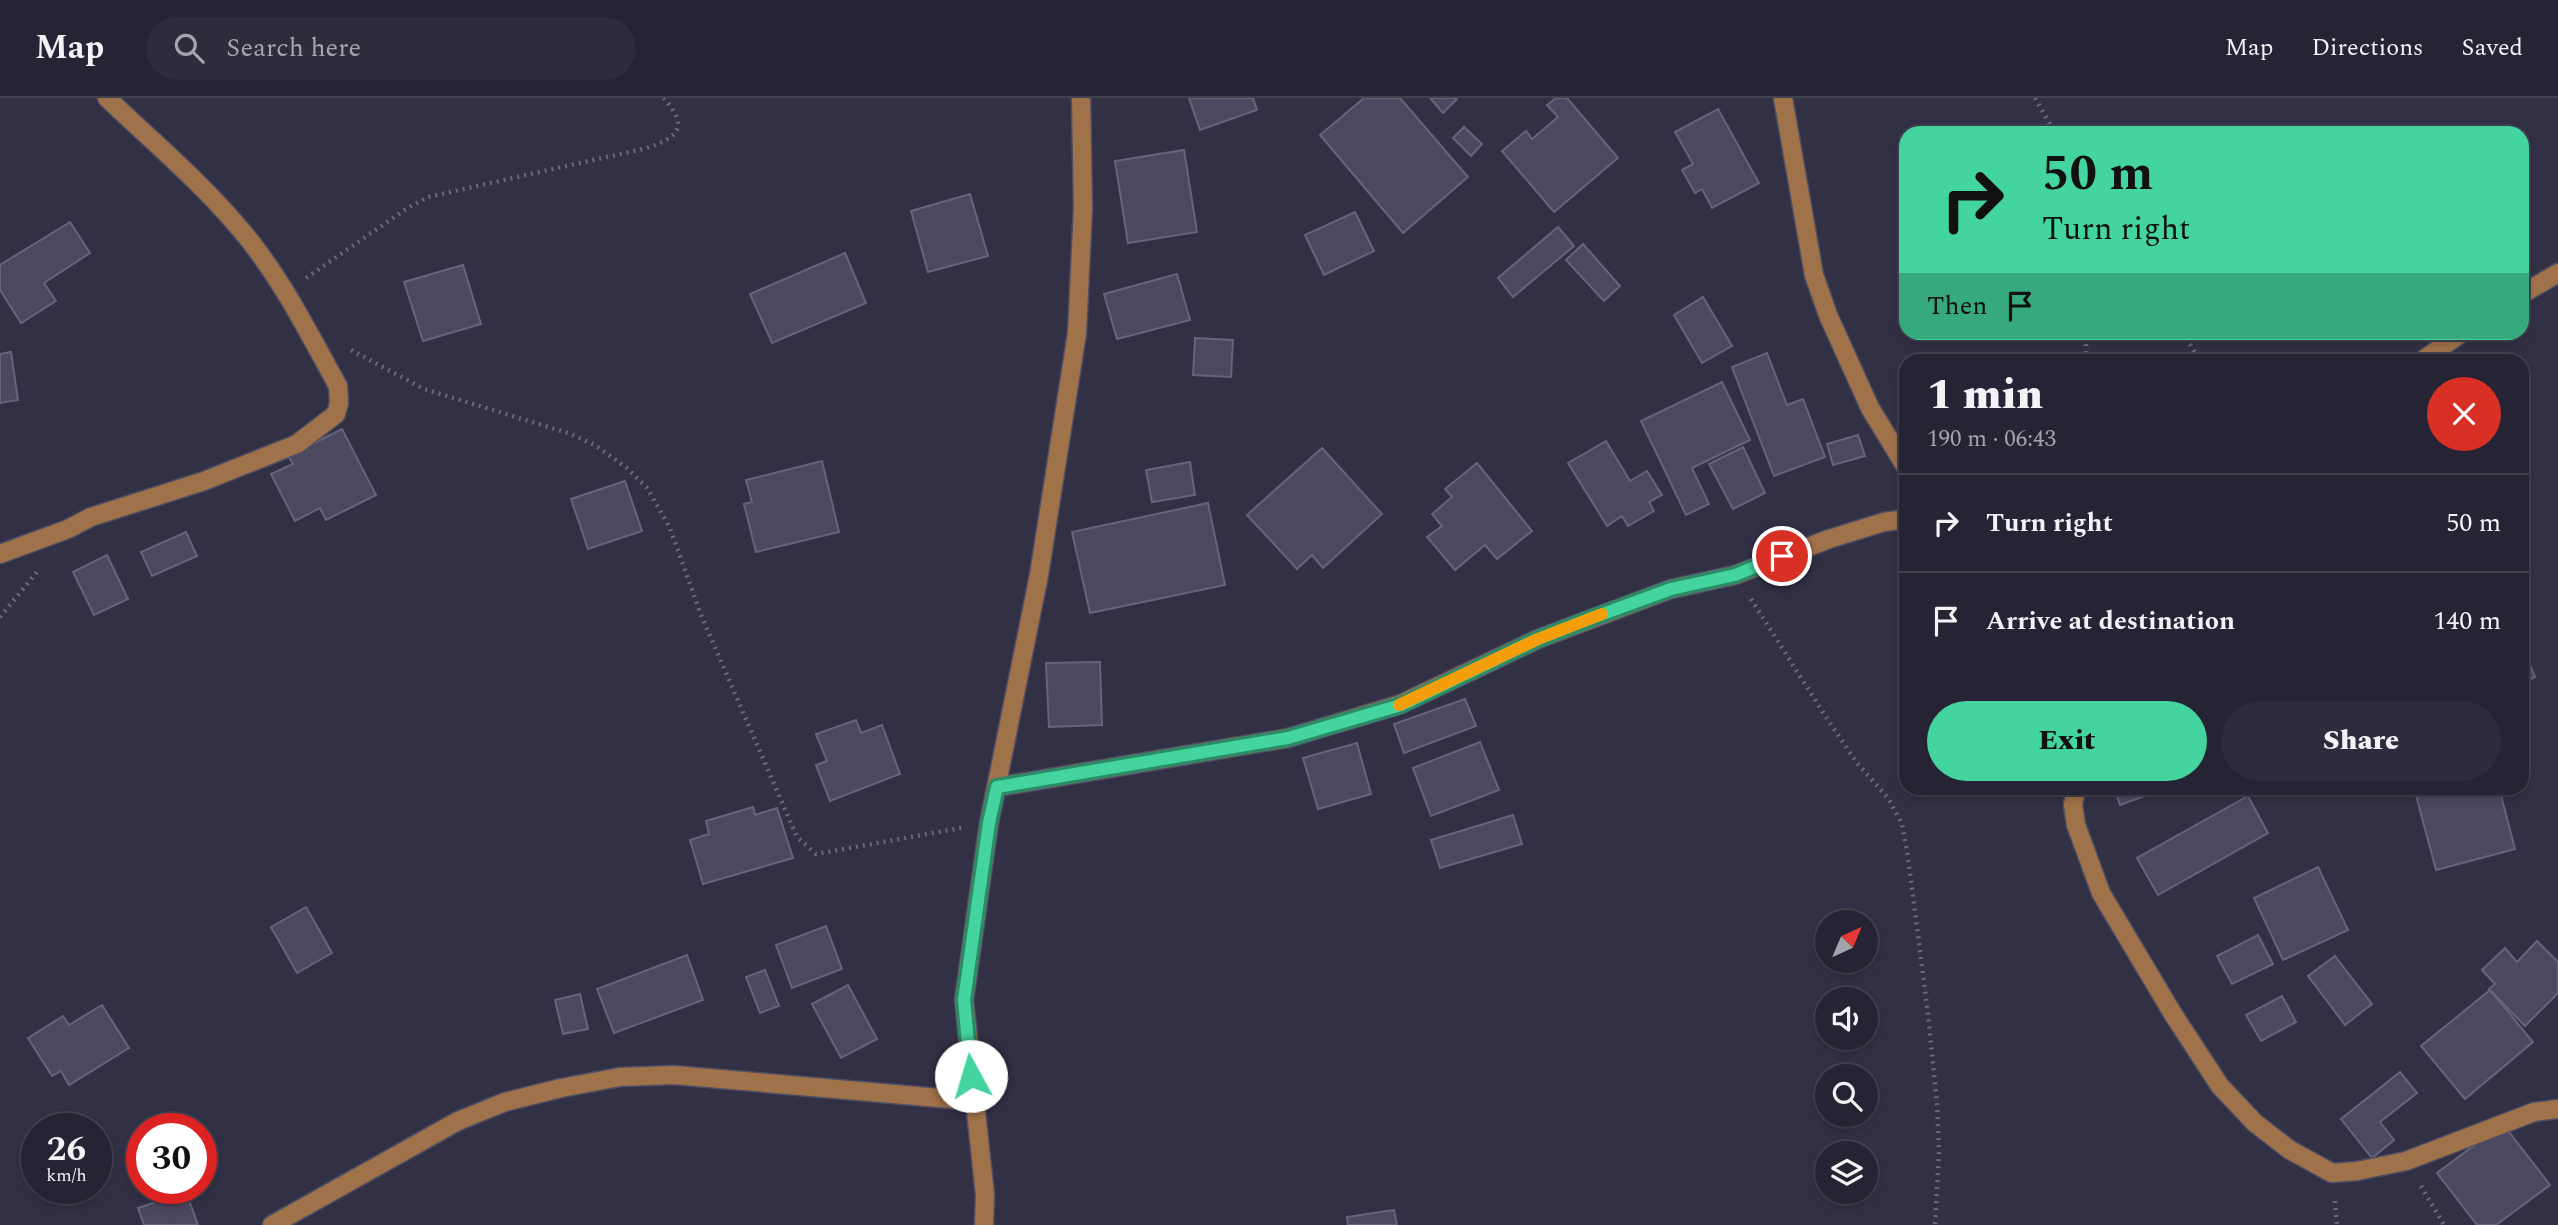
<!DOCTYPE html>
<meta charset="utf-8">
<style>
body{margin:0;font-family:Spectral,serif;background:#2e2c3c;color:#f1f3f6;height:100vh;display:flex;flex-direction:column;font-size:26px;white-space:nowrap}
*{box-sizing:border-box;margin:0}
p{font-size:23px;color:#a4a4ac}
.icon{flex:none;width:38px;height:38px;fill:none;stroke:currentColor;stroke-width:2;stroke-linecap:round;stroke-linejoin:round}
.map{position:relative;flex:1;overflow:hidden}
.sheet{position:absolute;left:1899px;top:256px;width:630px;height:441px;display:flex;flex-direction:column;background:#262434;border-radius:21px;box-shadow:0 4px 10px #0003,0 0 0 2px #42414f}
.sheet>*{flex:none}
.top-card{position:absolute;left:1899px;top:28px;width:630px;height:214px;border-radius:21px;box-shadow:0 4px 10px #0003,0 0 0 2px #42414f;background:#44d49f;color:#111;overflow:hidden}
.needle{width:46px;rotate:44deg}
.fabs{position:absolute;left:1815px;top:812px;display:grid;gap:14px}
.fabs a{display:grid;place-items:center;width:63px;height:63px;border-radius:50%;background:#262434;box-shadow:0 4px 10px #0003,0 0 0 2px #42414f;font-size:35px}
.speed{position:absolute;left:21px;top:1015px;display:flex;gap:14px;font-size:35px;font-weight:700;text-align:center}
.speed>*{display:grid;place-content:center;width:91px;height:91px;border-radius:50%;background:#262434;box-shadow:0 4px 10px #0003,0 0 0 2px #42414f;line-height:1}
.speed small{font-size:18px;font-weight:400}
.speed .limit{border:10px solid #d22;background:#fff;color:#111}
.pin{position:absolute;display:grid;place-items:center;width:60px;height:60px;color:#fff;margin:-30px;border:4px solid #fff;border-radius:50%;box-shadow:0 2px 7px #0007}
.me{position:absolute;width:77px;margin:-38px;rotate:354deg;stroke-linejoin:round;filter:drop-shadow(0 0 5px #0008)}
.turn{display:flex;align-items:center;gap:24px;height:147px;padding:0 28px;font-size:32px}
.turn .icon{width:91px;height:91px;stroke-width:2.5}
.turn b{display:block;font-size:49px;line-height:60px}
.then{display:flex;align-items:center;height:66px;padding:0 28px;background:#0003;gap:14px;font-size:26px}
.round{display:grid;place-items:center;flex:none;width:74px;height:74px;border-radius:37px;background:#2e2c3c}
.summary{display:flex;align-items:center;justify-content:space-between;height:119px;padding:0 28px}
h1{font-size:42px;font-weight:800;line-height:52px}
.action{display:flex;gap:14px;margin-top:auto;padding:14px 28px}
.action a{flex:1;height:80px;border-radius:42px;background:#44d49f;color:#111;font-size:28px;font-weight:800;line-height:80px;text-align:center}
.action a+a{background:#2e2c3c;color:#f1f3f6}
ul{padding:0;list-style:none}
li{display:flex;align-items:center;gap:21px;height:98px;padding:0 28px;border-top:2px solid #42414f}
li div{flex:1}
li b{display:block;font-size:26px}
li em{font-style:normal}
header{display:flex;align-items:center;gap:42px;box-sizing:border-box;height:98px;padding:0 35px;background:#262434;border-bottom:2px solid #42414f}
header strong{font-size:33px}
nav{display:flex;gap:38px;margin-inline-start:auto;font-size:24px}
.search{width:490px;height:63px;background:#2e2c3c;display:flex;align-items:center;gap:18px;box-sizing:border-box;padding:0 24px;border-radius:38px;color:#a4a4ac;font-size:26px}
.map>svg:first-child{display:block}
</style>
<header>
<strong>Map</strong>
<div class="search"><svg class="icon" aria-label="search" viewBox="0 0 24 24"><circle cx="10" cy="10" r="6"/><path d="M15 15l6 6"/></svg>Search here</div>
<nav><a>Map</a><a>Directions</a><a>Saved</a></nav>
</header>
<div class="map">
<svg width="2558" height="1127" viewBox="0 0 2558 1127">
<rect width="100%" height="100%" fill="#323045"/>
<!-- building -->
<g fill="#4b495f" stroke="#66647c" stroke-width="2">
<path d="M1189,0H1253L1257,12L1200,32Z"/>
<path d="M1364,0H1400L1468,79L1403,135L1320,37Z"/>
<path d="M1430,0H1456L1457,1L1443,15Z"/>
<path d="M1556,0H1567L1618,60L1554,114L1502,53L1526,33L1532,41L1558,19L1547,7Z"/>
<path d="M1718,11L1759,85L1712,110L1702,91L1695,95L1682,72L1693,66L1675,34Z"/>
<path d="M1464,29L1482,46L1471,58L1453,40Z"/>
<path d="M1184,52L1197,134L1128,145L1115,63Z"/>
<path d="M970,96L988,158L928,174L911,113Z"/>
<path d="M1355,114L1374,153L1324,177L1305,137Z"/>
<path d="M70,124L90,155L44,185L56,203L21,225L0,192V167Z"/>
<path d="M1558,129L1574,148L1513,199L1498,180Z"/>
<path d="M1583,146L1620,188L1604,203L1566,162Z"/>
<path d="M845,155L866,205L772,245L750,196Z"/>
<path d="M463,167L481,226L423,243L404,184Z"/>
<path d="M1177,176L1190,222L1117,241L1104,196Z"/>
<path d="M1703,199L1732,248L1702,265L1674,217Z"/>
<path d="M1195,240L1233,242L1231,279L1193,277Z"/>
<path d="M11,254L18,302L0,305V256Z"/>
<path d="M1767,255L1787,307L1803,301L1825,359L1774,378L1732,269Z"/>
<path d="M1722,284L1750,342L1692,370L1709,406L1686,417L1641,323Z"/>
<path d="M342,331L376,397L326,422L320,410L295,423L271,376L293,366L288,358Z"/>
<path d="M1858,337L1865,358L1833,367L1827,346Z"/>
<path d="M1606,343L1630,383L1647,373L1662,397L1649,404L1654,413L1628,428L1622,418L1607,428L1568,365Z"/>
<path d="M1743,349L1765,395L1733,411L1709,366Z"/>
<path d="M1322,350L1382,416L1323,470L1312,457L1297,471L1247,417Z"/>
<path d="M822,363L839,434L756,454L744,406L752,404L746,382Z"/>
<path d="M1190,364L1195,397L1152,404L1146,372Z"/>
<path d="M1477,365L1532,433L1497,461L1485,447L1455,472L1427,439L1442,428L1432,416L1452,399L1445,391Z"/>
<path d="M625,383L642,433L588,451L571,401Z"/>
<path d="M1208,405L1225,487L1090,515L1072,434Z"/>
<path d="M186,434L197,458L152,478L141,454Z"/>
<path d="M107,457L128,501L94,517L73,474Z"/>
<path d="M2522,547L2535,579L2522,585Z"/>
<path d="M1100,564L1102,627L1049,629L1046,565Z"/>
<path d="M1465,601L1476,628L1404,655L1394,626Z"/>
<path d="M856,622L861,635L882,627L900,676L830,703L816,667L827,663L816,636Z"/>
<path d="M1480,644L1499,692L1431,718L1413,670Z"/>
<path d="M1357,645L1371,696L1318,711L1303,660Z"/>
<path d="M2114,690H2167L2120,707Z"/>
<path d="M2414,690H2499L2515,751L2436,772Z"/>
<path d="M2248,698L2268,735L2158,797L2137,760Z"/>
<path d="M753,709L755,717L777,710L793,760L703,786L690,742L709,736L706,723Z"/>
<path d="M1513,717L1522,746L1440,770L1431,742Z"/>
<path d="M2318,769L2348,832L2283,862L2254,800Z"/>
<path d="M306,809L332,855L297,875L271,829Z"/>
<path d="M826,828L842,871L792,890L776,847Z"/>
<path d="M2258,837L2273,866L2232,886L2217,858Z"/>
<path d="M2537,843L2558,864V895L2525,928L2489,891L2495,886L2482,872L2505,850L2517,864Z"/>
<path d="M687,857L703,902L614,935L597,891Z"/>
<path d="M2335,858L2372,906L2345,927L2308,878Z"/>
<path d="M765,872L779,908L760,915L746,879Z"/>
<path d="M848,887L877,941L841,960L812,906Z"/>
<path d="M2490,892L2533,944L2465,1001L2421,948Z"/>
<path d="M580,896L588,931L563,936L555,902Z"/>
<path d="M2282,898L2296,924L2261,943L2246,917Z"/>
<path d="M102,907L129,950L69,987L61,973L52,978L28,940L63,918L69,927Z"/>
<path d="M2400,974L2417,995L2380,1024L2394,1042L2372,1060L2341,1021Z"/>
<path d="M2503,1026L2550,1087L2496,1127H2477L2437,1075Z"/>
<path d="M186,1094L198,1127H144L138,1110Z"/>
<path d="M1394,1112L1397,1127H1348L1347,1119Z"/>
</g>
<g fill="none" stroke-linecap="round" stroke-linejoin="round">
<!-- minor casing -->
<g stroke="#504e62" stroke-width="21">
<g id="minor">
<path d="M1783,0L1814,177L1828,217L1870,310L1906,369"/>
<path d="M2522,196L2558,175"/>
<path d="M2423,262L2463,234"/>
<path d="M0,456L68,431L91,419L204,383L297,346L336,316L339,305L338,288C308,234 281,179 241,132C201,84 152,43 107,0"/>
<path d="M997,689L1288,640L1401,606L1538,541L1671,491L1735,477L1829,441L1884,424L1906,421"/>
<path d="M2076,690L2073,707L2076,727L2101,795L2173,916L2220,988L2255,1025L2290,1052L2332,1075L2357,1073L2406,1063L2534,1014L2558,1011"/>
<path d="M272,1127L458,1023L505,1004L561,990L620,979L674,977L974,1003"/>
<path d="M984,1127L985,1097L964,902L989,725L1039,477L1077,235L1083,110L1081,0"/>
</g>
</g>
<!-- path -->
<g stroke="#6a697c" stroke-width="4.5" stroke-dasharray="2 5" stroke-linecap="butt">
<path d="M2035,0L2055,35"/>
<path d="M306,180L406,111L428,99L647,50C679,39 689,29 664,0"/>
<path d="M2183,234L2199,262"/>
<path d="M351,252L424,291L568,335L595,347L627,370L647,390L670,430L701,517L797,739L816,756L961,730"/>
<path d="M2086,262V234"/>
<path d="M1751,501L1826,619L1857,665L1888,700L1902,726L1908,759L1928,916L1937,1006L1939,1054L1935,1127"/>
<path d="M0,519L37,474"/>
<path d="M2421,1088L2444,1127"/>
<path d="M2335,1103L2337,1127"/>
</g>
<!-- minor -->
<use href="#minor" stroke="#a0724a" stroke-width="18"/>
</g>
<g fill="none" stroke-linecap="round" stroke-linejoin="round">
<!-- route casing -->
<g stroke="#2c8a67" stroke-width="18">
<path id="route" d="M971,978L964,902L989,725L997,689L1288,640L1401,607L1538,541L1600,517L1671,491L1735,477L1782,458"/>
</g>
<!-- route -->
<use href="#route" stroke="#44d49f" stroke-width="12"/>
<!-- slow -->
<path stroke="#f59e0b" stroke-width="12" d="M1399,607L1538,541L1602,516"/>
</g>
</svg>
<div class="fabs">
<a><svg class="needle" viewBox="-14 -14 28 28"><path d="M0-13l5 13h-10z" fill="#e53935"/><path d="M0 13l5-13h-10z" fill="#a4a4ac"/></svg></a>
<a><svg class="icon" aria-label="sound" viewBox="0 0 24 24"><path d="M4 9h4l5-4v14l-5-4H4zM17 9q2 3 0 6"/></svg></a>
<a><svg class="icon" aria-label="search" viewBox="0 0 24 24"><circle cx="10" cy="10" r="6"/><path d="M15 15l6 6"/></svg></a>
<a><svg class="icon" aria-label="layers" viewBox="0 0 24 24"><path d="M12 4l9 5-9 5-9-5zM3 14l9 5 9-5"/></svg></a>
</div>
<div class="speed"><div>26<small>km/h</small></div><div class="limit">30</div></div>
<div class="pin" style="left:1782px;top:458px;background:#d93025"><svg class="icon" aria-label="arrive" viewBox="0 0 24 24"><path d="M6 21V4h12l-3 4 3 4H6"/></svg></div>
<svg class="me" style="left:971px;top:978px" viewBox="-20 -20 40 40"><circle r="19" fill="#fff"/><path d="M0-13L10 11 0 6-10 11z" fill="#44d49f"/></svg>
<div class="top-card">
<div class="turn"><svg class="icon" aria-label="right" viewBox="0 0 24 24"><path d="M7 20v-9h11M14 6l5 5-5 5"/></svg><div><b>50 m</b>Turn right</div></div>
<div class="then">Then<svg class="icon" aria-label="arrive" viewBox="0 0 24 24"><path d="M6 21V4h12l-3 4 3 4H6"/></svg></div>
</div>
<section class="sheet">
<div class="summary"><div><h1>1 min</h1><p>190 m · 06:43</p></div><a class="round" style="background:#d93025;color:#fff"><svg class="icon" aria-label="close" viewBox="0 0 24 24"><path d="M6 6l12 12M18 6L6 18"/></svg></a></div>
<ul>
<li><svg class="icon" aria-label="right" viewBox="0 0 24 24"><path d="M7 20v-9h11M14 6l5 5-5 5"/></svg><div><b>Turn right</b></div><em>50 m</em></li>
<li><svg class="icon" aria-label="arrive" viewBox="0 0 24 24"><path d="M6 21V4h12l-3 4 3 4H6"/></svg><div><b>Arrive at destination</b></div><em>140 m</em></li>
</ul>
<div class="action"><a>Exit</a><a>Share</a></div>
</section>
</div>
